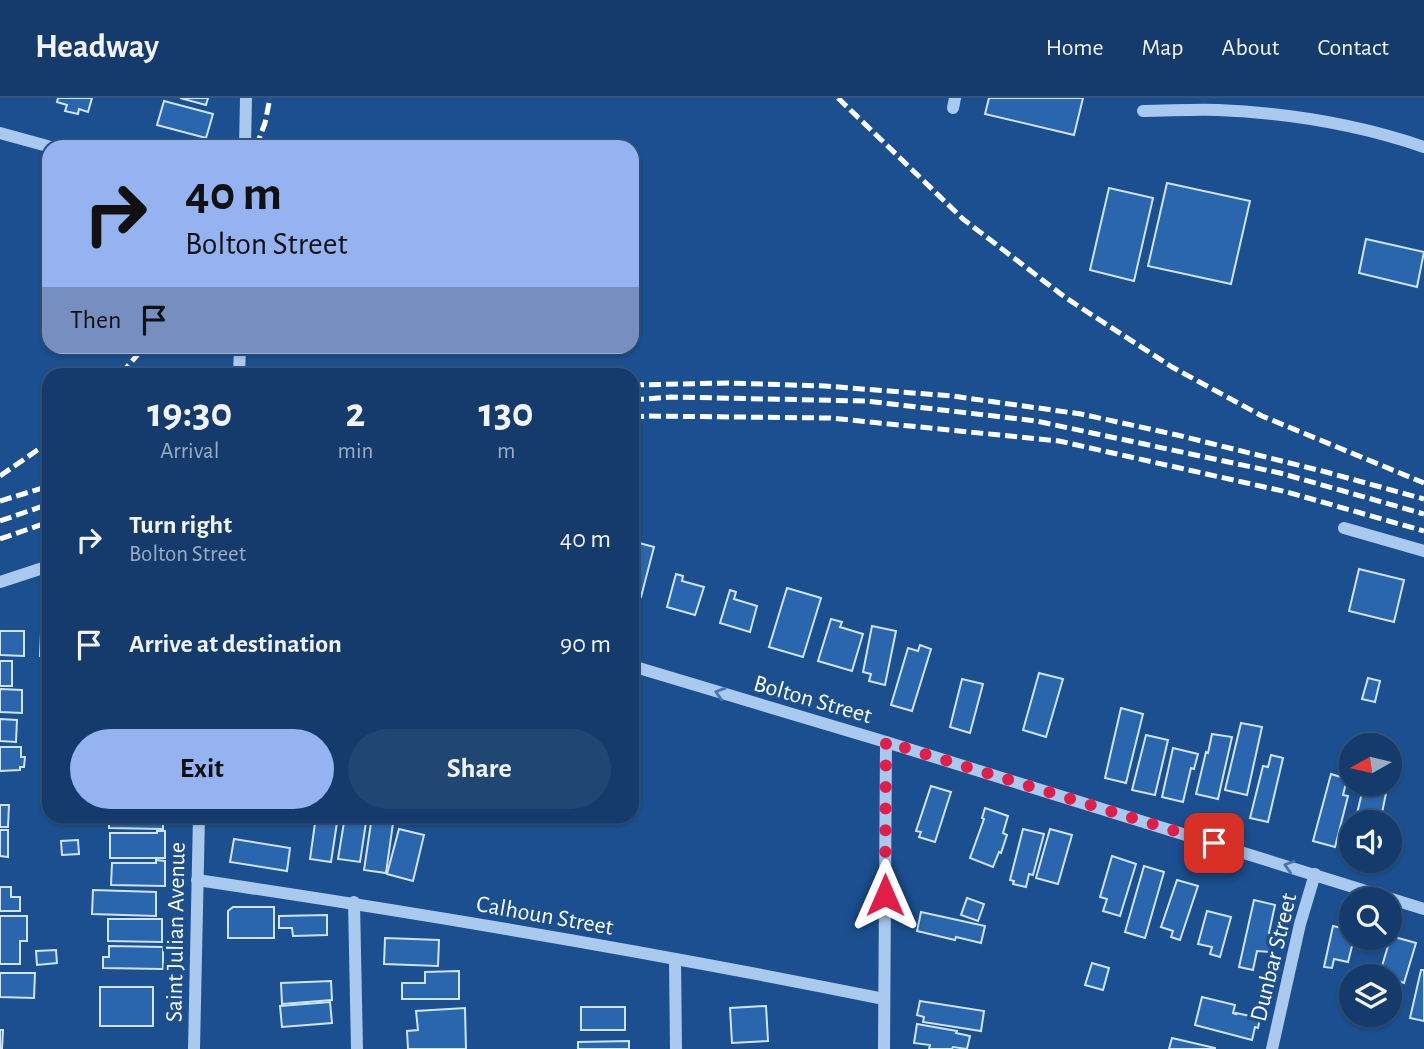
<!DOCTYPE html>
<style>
body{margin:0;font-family:"Alegreya Sans",sans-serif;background:#214673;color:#f1f3f6;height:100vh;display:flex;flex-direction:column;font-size:26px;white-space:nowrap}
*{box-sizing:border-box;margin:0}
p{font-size:23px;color:#9dadc1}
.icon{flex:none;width:38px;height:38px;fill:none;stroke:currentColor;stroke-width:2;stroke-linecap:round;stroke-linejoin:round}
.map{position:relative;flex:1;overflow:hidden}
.sheet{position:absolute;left:42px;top:270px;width:597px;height:455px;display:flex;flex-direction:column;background:#143b6b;border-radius:21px;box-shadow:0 2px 5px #0004,0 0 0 2px #33557e}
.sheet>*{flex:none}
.banner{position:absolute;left:42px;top:42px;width:597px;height:214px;border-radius:21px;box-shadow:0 2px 5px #0004,0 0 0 2px #33557e;background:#95b2f1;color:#111;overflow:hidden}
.needle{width:46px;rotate:262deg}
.controls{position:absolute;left:1339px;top:635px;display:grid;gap:14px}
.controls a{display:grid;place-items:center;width:63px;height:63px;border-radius:50%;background:#143b6b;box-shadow:0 2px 5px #0004,0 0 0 2px #33557e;font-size:35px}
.pin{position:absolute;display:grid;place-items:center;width:60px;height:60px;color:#fff;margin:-30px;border-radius:14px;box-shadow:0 4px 10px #0006}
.me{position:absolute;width:77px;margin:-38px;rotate:0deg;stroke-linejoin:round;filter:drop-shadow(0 0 5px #0008)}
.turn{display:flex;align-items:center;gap:24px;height:147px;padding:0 28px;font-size:32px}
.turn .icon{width:91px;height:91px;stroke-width:2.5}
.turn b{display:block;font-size:49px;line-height:60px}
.then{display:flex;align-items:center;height:66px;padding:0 28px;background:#0003;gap:14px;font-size:26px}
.eta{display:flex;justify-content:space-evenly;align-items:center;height:119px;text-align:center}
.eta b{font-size:42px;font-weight:700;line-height:49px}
.primary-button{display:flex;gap:14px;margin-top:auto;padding:14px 28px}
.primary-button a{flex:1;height:80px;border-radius:42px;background:#95b2f1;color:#111;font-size:28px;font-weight:700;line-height:80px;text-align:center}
.primary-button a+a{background:#214673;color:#f1f3f6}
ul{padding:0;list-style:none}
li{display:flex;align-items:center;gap:21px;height:105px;padding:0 28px}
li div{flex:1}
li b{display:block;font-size:26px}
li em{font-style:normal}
header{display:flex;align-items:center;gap:42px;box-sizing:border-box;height:98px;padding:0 35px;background:#143b6b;border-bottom:2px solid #33557e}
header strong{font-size:33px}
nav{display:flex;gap:38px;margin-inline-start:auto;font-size:24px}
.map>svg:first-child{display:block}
</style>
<header>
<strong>Headway</strong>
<nav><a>Home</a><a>Map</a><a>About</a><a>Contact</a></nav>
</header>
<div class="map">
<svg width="1424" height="951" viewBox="0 0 1424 951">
<rect width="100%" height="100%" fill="#1b4f8f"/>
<!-- building -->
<g fill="#2a66ad" stroke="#cfe3fa" stroke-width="2">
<path d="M58,0H92L88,14L79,11L78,16L65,13L67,7L57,4Z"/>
<path d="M180,0H208L206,7Z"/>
<path d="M989,0H1083L1074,37L985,16Z"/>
<path d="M164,3L213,16L206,40L157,27Z"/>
<path d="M1167,85L1250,103L1231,186L1148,168Z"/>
<path d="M1109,90L1153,100L1134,183L1090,172Z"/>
<path d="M1366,141L1424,154L1417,189L1359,175Z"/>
<path d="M632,443L654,449L641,499L632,496Z"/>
<path d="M1359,471L1404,482L1394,524L1349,513Z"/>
<path d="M676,476L683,478L682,483L704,489L695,517L667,509Z"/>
<path d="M787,490L821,500L803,559L769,549Z"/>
<path d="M730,492L736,494L734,501L757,508L750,534L720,525Z"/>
<path d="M831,521L842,524L840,529L863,536L852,573L818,563Z"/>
<path d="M872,528L896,533L885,587L869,583L871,576L863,574Z"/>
<path d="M0,533H24V558L0,557Z"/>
<path d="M41,534H49V558H40Z"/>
<path d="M920,547L931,551L912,613L891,607L908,550L918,553Z"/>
<rect x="0" y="563" width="12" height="25"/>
<path d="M1039,575L1063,581L1046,639L1023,632Z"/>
<path d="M1368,580L1380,583L1375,604L1362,601Z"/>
<path d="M962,581L983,586L970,635L950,629Z"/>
<path d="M0,591L22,592V615L0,614Z"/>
<path d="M1121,610L1143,616L1126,685L1105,680Z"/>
<path d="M0,621L17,622L16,644L0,643Z"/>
<path d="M1241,625L1262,629L1247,697L1225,692Z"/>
<path d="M1212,636L1232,639L1218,701L1196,696L1206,654L1208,655Z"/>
<path d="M1146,637L1168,642L1155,697L1132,692Z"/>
<path d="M0,649H21V659H25L24,669H20V672L0,673Z"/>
<path d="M1173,650L1198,656L1194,671L1191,670L1183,704L1162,699Z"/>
<path d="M1271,657L1283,660L1268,724L1250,720L1263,668L1268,669Z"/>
<path d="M1331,676L1347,681L1343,697L1348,698L1335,749L1313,743Z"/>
<path d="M1364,686H1388L1380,724H1355Z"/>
<path d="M931,688L951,694L935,744L919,739L921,734L916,733Z"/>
<path d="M0,707H9L8,729H0Z"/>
<path d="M985,710L1008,718L1003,735L1007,737L1001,755L999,754L993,769L970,760L984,721L982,720Z"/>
<path d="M109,718H163V731L109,730Z"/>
<path d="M261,718H290L289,722Z"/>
<path d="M316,718H338L331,764L310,761Z"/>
<path d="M345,718H367L360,764L338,761Z"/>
<path d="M372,718H394L386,775L364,772Z"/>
<path d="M399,731L424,737L413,783L387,776Z"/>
<path d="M1023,731L1044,736L1033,777L1029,776L1026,789L1013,786L1014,783L1010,782Z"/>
<path d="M1050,731L1072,737L1058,786L1036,780Z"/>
<path d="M0,732H8V759L0,758Z"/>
<path d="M157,733H165V760H110V735H157Z"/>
<path d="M234,741L290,750L287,773L230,764Z"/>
<path d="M78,742L79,756L62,757L61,743Z"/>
<path d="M1112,758L1136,766L1120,818L1103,813L1107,801L1100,799Z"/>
<path d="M156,762L165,763V788L111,787L112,765H156Z"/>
<path d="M1144,768L1164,774L1145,840L1125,834Z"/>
<path d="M1177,782L1198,788L1180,842L1171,839L1173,833L1161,829Z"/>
<path d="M0,789H11V799H20V813H0Z"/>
<path d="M93,792L156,794V818L92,816Z"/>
<path d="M967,800L984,806L978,823L961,817Z"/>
<path d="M1254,802L1275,807L1269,835L1274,837L1270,854L1257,853L1253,872L1239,869Z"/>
<path d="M233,809H274V840H228V813Z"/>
<path d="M1207,813L1231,819L1220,859L1210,856L1212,849L1198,846Z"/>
<path d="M921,814L985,828L981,845L956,839L955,842L917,833Z"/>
<path d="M327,817V837L293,838L292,830H279V818Z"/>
<path d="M0,818H27V843H20V866H0Z"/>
<path d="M108,821H162V844L108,843Z"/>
<path d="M1333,828L1351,832V840H1354L1348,864L1334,861L1332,870L1324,869Z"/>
<path d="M1391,838L1416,845L1404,885L1395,882L1390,903V878H1379Z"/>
<path d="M385,840L439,842L438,868L384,866Z"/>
<path d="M109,848L163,849V871L103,870V859H109Z"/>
<path d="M56,852L57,865L37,867L36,853Z"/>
<path d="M1092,865L1109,870L1103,892L1085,887Z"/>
<path d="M1421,872H1424V923L1410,920Z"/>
<path d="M459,873V901H402V885H425V874Z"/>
<path d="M0,875H35L34,900L0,899Z"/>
<path d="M331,883L332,902L282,906L281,885Z"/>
<rect x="100" y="889" width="53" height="39"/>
<path d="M1202,899L1235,907L1233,915L1236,916V915L1260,920L1258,930L1255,929L1252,942L1195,927Z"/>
<path d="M920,903L984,913L981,933L923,924L924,919L917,917Z"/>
<path d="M330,904L332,925L282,929L280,908Z"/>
<path d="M766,908L768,943L732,945L730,910Z"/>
<rect x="581" y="909" width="44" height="23"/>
<path d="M465,910L466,951H408L407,933L418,932L416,913Z"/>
<path d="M917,926L957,933L956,935L970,938L967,951L953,949L952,951H929L930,947L914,945Z"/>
<path d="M0,932H3L2,951H0Z"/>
<path d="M1172,940L1215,950V951H1169Z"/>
<path d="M629,943V951H578V944Z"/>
</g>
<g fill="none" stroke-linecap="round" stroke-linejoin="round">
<!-- minor -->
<g stroke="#a9c9ee" stroke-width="12">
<path d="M953,10L955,0"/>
<path d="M1143,13C1168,13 1193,11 1218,12C1289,15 1357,26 1424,49"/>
<path d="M0,35L51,49"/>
<path d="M245,49L246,0"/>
<path d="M216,248L240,253"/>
<path d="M239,276L240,248"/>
<path d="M1344,430L1424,453"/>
<path d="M0,484L49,468"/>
<path d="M632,568L886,644L1424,811"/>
<path d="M197,782C427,816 656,855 884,901"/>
<path d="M354,804L357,951"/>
<path d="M675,861L676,951"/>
<path d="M194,951L199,718"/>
<path d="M884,951L886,644"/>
<path d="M1272,951L1300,826L1315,776"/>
</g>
<!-- rail -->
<g stroke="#fff" stroke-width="5" stroke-dasharray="12 5" stroke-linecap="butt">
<path d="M838,0L963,121L1066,200L1172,269L1262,318L1424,385"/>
<path d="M256,49L265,25L270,0"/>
<path d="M121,276L145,248"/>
<path d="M632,287L728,285L825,288L952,298L1081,316L1177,337L1326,374L1424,401"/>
<path d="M632,302L671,299L866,303L1036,323L1280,375L1424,416"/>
<path d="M632,319L648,318L830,320L1059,343L1287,394L1424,433"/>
<path d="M0,378L49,344"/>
<path d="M0,403L49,388"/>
<path d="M0,423L49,406"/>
<path d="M0,441L49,424"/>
</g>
</g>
<!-- one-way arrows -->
<defs><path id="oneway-chevron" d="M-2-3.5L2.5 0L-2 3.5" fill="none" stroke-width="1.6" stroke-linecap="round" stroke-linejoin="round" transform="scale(1.75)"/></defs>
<g stroke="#4674ac">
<use href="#oneway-chevron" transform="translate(720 595) rotate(-163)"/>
<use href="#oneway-chevron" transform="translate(1289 768) rotate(-163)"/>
</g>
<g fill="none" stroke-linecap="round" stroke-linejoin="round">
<!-- route -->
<path stroke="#e11d48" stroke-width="12" stroke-dasharray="0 21.6" d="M885,797L886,644L1214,745"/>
</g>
<g text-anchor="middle" stroke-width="7" stroke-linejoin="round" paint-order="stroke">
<!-- street labels -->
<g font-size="24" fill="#fff" stroke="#1b4f8f">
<text transform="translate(813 601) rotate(16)" y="8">Bolton Street</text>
<text transform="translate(545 817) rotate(10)" y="8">Calhoun Street</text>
<text transform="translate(175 834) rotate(-89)" y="8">Saint Julian Avenue</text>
<text transform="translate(1273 859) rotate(-76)" y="8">Dunbar Street</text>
</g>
</g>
</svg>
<div class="controls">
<a><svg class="needle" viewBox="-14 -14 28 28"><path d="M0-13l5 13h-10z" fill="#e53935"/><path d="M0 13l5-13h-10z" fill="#9dadc1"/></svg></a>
<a><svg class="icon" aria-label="sound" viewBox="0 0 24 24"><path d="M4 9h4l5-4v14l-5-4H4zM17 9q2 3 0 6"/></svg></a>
<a><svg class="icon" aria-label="search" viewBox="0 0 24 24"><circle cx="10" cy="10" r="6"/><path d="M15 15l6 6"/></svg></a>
<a><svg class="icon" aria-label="layers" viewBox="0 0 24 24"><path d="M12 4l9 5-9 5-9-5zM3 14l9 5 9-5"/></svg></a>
</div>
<div class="pin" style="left:1214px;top:745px;background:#d93025"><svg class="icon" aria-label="arrive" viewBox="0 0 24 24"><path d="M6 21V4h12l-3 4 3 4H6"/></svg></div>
<svg class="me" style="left:885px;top:797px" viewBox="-20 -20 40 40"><path d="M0-17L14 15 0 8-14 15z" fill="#e11d48" stroke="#fff" stroke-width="4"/></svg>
<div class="banner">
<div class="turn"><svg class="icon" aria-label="right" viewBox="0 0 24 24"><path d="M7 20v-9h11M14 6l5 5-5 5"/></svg><div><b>40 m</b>Bolton Street</div></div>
<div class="then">Then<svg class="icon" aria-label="arrive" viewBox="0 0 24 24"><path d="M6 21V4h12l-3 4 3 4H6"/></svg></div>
</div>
<section class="sheet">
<div class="eta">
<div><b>19:30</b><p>Arrival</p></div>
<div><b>2</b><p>min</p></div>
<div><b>130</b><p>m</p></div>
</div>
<ul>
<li><svg class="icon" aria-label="right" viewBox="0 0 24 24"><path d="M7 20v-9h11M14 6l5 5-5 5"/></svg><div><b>Turn right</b><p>Bolton Street</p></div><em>40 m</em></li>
<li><svg class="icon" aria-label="arrive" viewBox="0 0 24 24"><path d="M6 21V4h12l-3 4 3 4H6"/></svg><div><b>Arrive at destination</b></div><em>90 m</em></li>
</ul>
<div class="primary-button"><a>Exit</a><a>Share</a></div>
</section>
</div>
